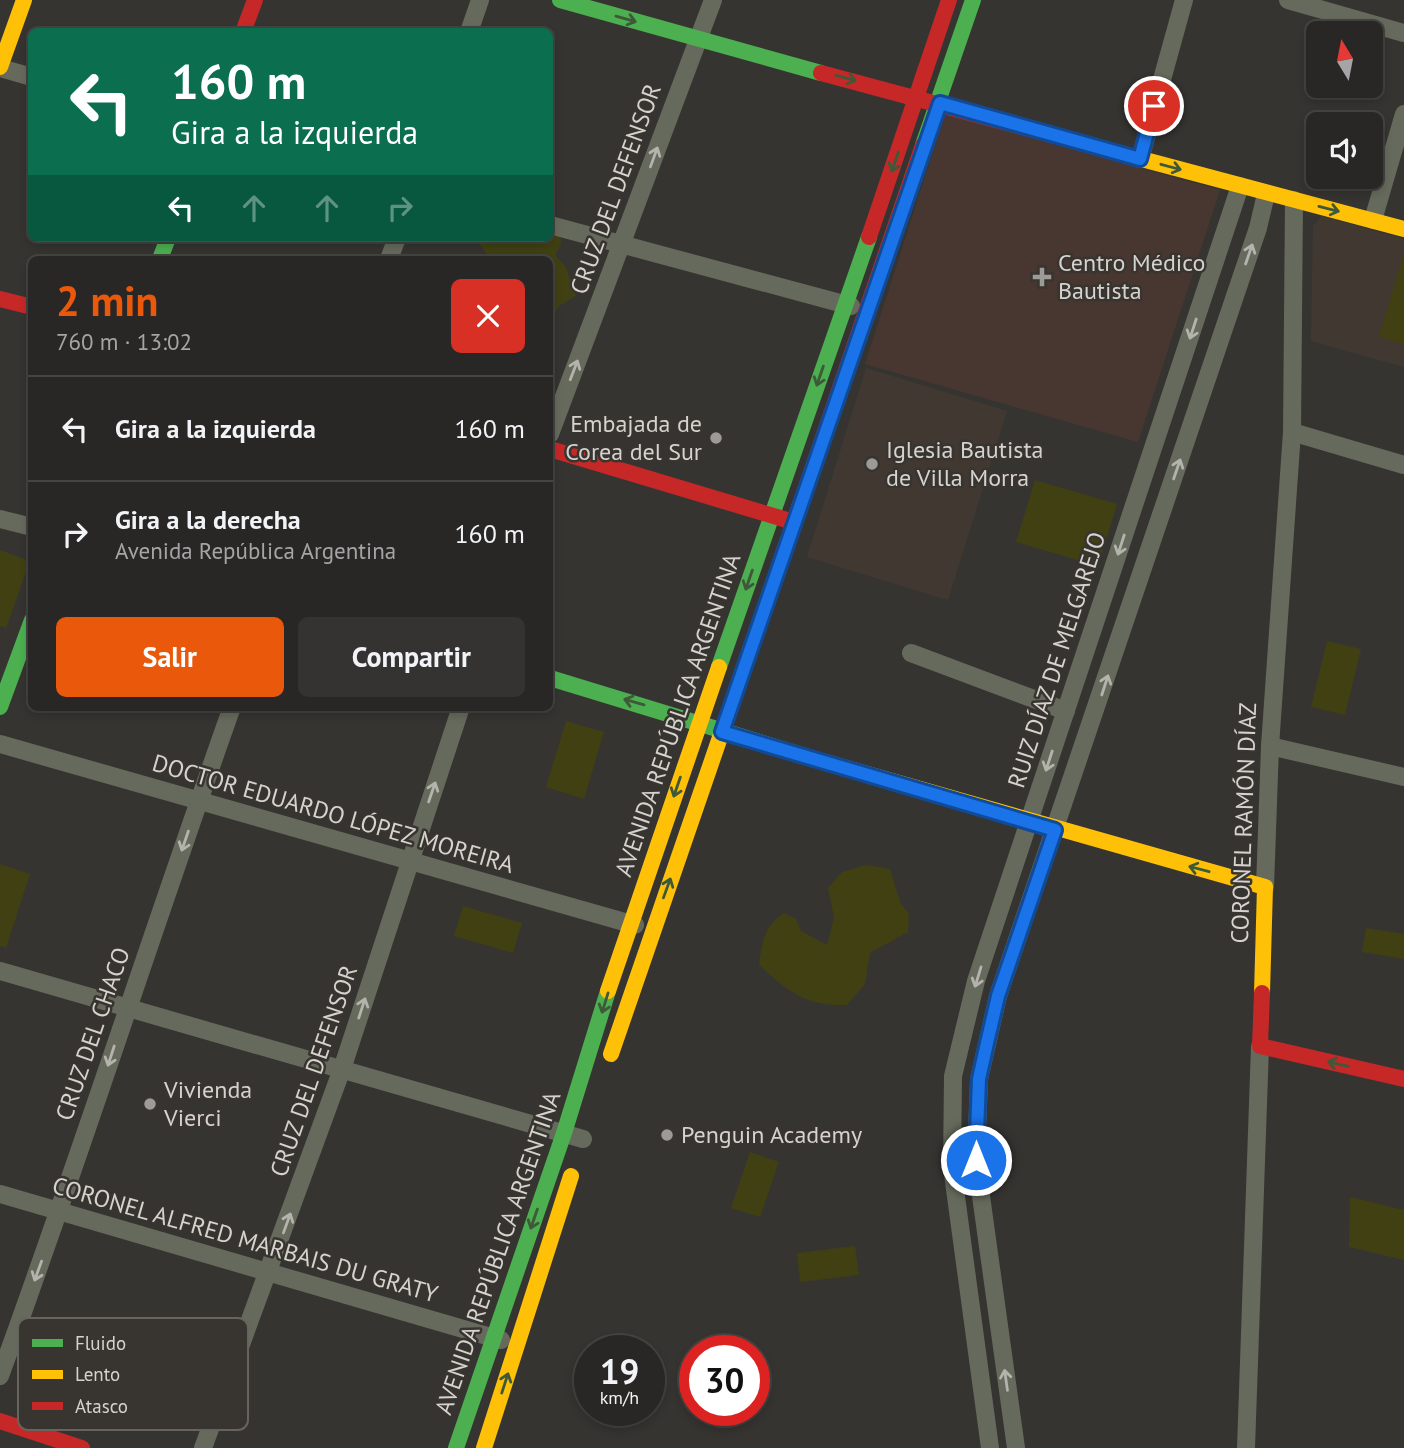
<!DOCTYPE html>
<html lang="es">
<meta charset="utf-8">
<style>
body{margin:0;font-family:"PT Sans",sans-serif;background:#343332;color:#f1f3f6;height:100vh;display:flex;flex-direction:column;font-size:26px;white-space:nowrap}
*{box-sizing:border-box;margin:0}
p{font-size:23px;color:#a5a5a7}
.icon{flex:none;width:38px;height:38px;fill:none;stroke:currentColor;stroke-width:2;stroke-linecap:round;stroke-linejoin:round}
.map{position:relative;flex:1;overflow:hidden}
.sheet{position:absolute;left:28px;top:256px;width:525px;height:455px;display:flex;flex-direction:column;background:#282725;border-radius:10px;box-shadow:0 4px 10px #0003,0 0 0 2px #444442}
.sheet>*{flex:none}
.banner{position:absolute;left:28px;top:28px;width:525px;height:214px;border-radius:10px;box-shadow:0 4px 10px #0003,0 0 0 2px #444442;background:#0b6e4f;color:#fff;overflow:hidden}
.needle{width:46px;rotate:350deg}
.buttons{position:absolute;left:1306px;top:21px;display:grid;gap:14px}
.buttons a{display:grid;place-items:center;width:77px;height:77px;border-radius:10px;background:#282725;box-shadow:0 4px 10px #0003,0 0 0 2px #444442;font-size:35px}
.speed{position:absolute;left:574px;top:1335px;display:flex;gap:14px;font-size:35px;font-weight:700;text-align:center}
.speed>*{display:grid;place-content:center;width:91px;height:91px;border-radius:50%;background:#282725;box-shadow:0 4px 10px #0003,0 0 0 2px #444442;line-height:1}
.speed small{font-size:18px;font-weight:400}
.speed .limit{border:10px solid #d22;background:#fff;color:#111}
.pin{position:absolute;display:grid;place-items:center;width:60px;height:60px;color:#fff;margin:-30px;border:4px solid #fff;border-radius:50%;box-shadow:0 2px 7px #0007}
.me{position:absolute;width:77px;margin:-38px;rotate:0deg;stroke-linejoin:round;filter:drop-shadow(0 0 5px #0008)}
.turn{display:flex;align-items:center;gap:24px;height:147px;padding:0 28px;font-size:32px}
.turn .icon{width:91px;height:91px;stroke-width:2.5}
.turn b{display:block;font-size:49px;line-height:60px}
.lanes{display:flex;align-items:center;height:66px;padding:0 28px;background:#0003;justify-content:center;gap:35px;direction:ltr}
.lanes .off{opacity:.35}
.round{display:grid;place-items:center;flex:none;width:74px;height:74px;border-radius:10px;background:#343332}
.summary{display:flex;align-items:center;justify-content:space-between;height:119px;padding:0 28px}
h1{font-size:42px;font-weight:800;line-height:52px;color:#ea580c}
.cta{display:flex;gap:14px;margin-top:auto;padding:14px 28px}
.cta a{flex:1;height:80px;border-radius:10px;background:#ea580c;color:#fff;font-size:28px;font-weight:800;line-height:80px;text-align:center}
.cta a+a{background:#343332;color:#f1f3f6}
ul{padding:0;list-style:none}
li{display:flex;align-items:center;gap:21px;height:105px;padding:0 28px;border-top:2px solid #444442}
li div{flex:1}
li b{display:block;font-size:26px}
li em{font-style:normal}
.map>svg:first-child{display:block}
</style>
<div class="map">
<svg width="1404" height="1448" viewBox="0 0 1404 1448">
<rect width="100%" height="100%" fill="#363431"/>
<!-- built -->
<g fill="#413931">
<path d="M1322,216L1404,239V367L1311,341L1313,226Z"/>
<path d="M866,368L1007,411L948,600L807,557Z"/>
</g>
<!-- medical -->
<path fill="#483731" d="M945,114L1220,190L1138,442L865,364Z"/>
<!-- green -->
<g fill="#404013">
<path d="M550,226L560,234L561,243L555,255L566,267L576,296L560,305L550,320V259H490L476,238H550Z"/>
<path d="M1403,256H1404V344L1379,337Z"/>
<path d="M1035,480L1117,504L1098,566L1016,542Z"/>
<path d="M0,550L30,561L6,628L0,626Z"/>
<path d="M1327,641L1361,649L1345,715L1311,707Z"/>
<path d="M566,721L604,732L584,799L546,787Z"/>
<path d="M0,864L30,874L6,948L0,946Z"/>
<path d="M866,865L890,869L900,902L909,914L908,932L870,953L865,984L847,1005C805,1006 789,992 759,965C762,942 764,926 784,913L796,919L801,931L827,945L834,918L828,888L842,872Z"/>
<path d="M463,906L522,923L513,953L454,936Z"/>
<path d="M1366,928L1404,934V959L1362,952Z"/>
<path d="M750,1152L779,1162L760,1217L731,1208Z"/>
<path d="M1350,1197L1404,1210V1260L1349,1247Z"/>
<path d="M855,1246L859,1275L800,1282L797,1253Z"/>
</g>
<g fill="none" stroke-linecap="round" stroke-linejoin="round">
<!-- street -->
<g stroke="#666a5c" stroke-width="18">
<path d="M1288,0L1404,33"/>
<path d="M469,32L480,0"/>
<path d="M0,68L32,77"/>
<path d="M1140,159L1184,0"/>
<path d="M1373,220L1404,114"/>
<path d="M550,225L851,306"/>
<path d="M389,259L397,238"/>
<path d="M1292,432L1404,465"/>
<path d="M550,434L713,0"/>
<path d="M0,519L32,527"/>
<path d="M911,653L1066,711"/>
<path d="M0,744L635,925"/>
<path d="M1270,746L1404,777"/>
<path d="M1265,887L1270,746L1292,432L1294,200"/>
<path d="M0,971L583,1139"/>
<path d="M0,1194L501,1340"/>
<path d="M0,1376C81,1154 153,929 232,707"/>
<path d="M203,1448L342,1069L461,707"/>
<path d="M990,1448L952,1167L953,1076L976,981L1240,186"/>
<path d="M1016,1448L976,1160L979,1079L998,996L1258,228L1266,194"/>
<path d="M1246,1448L1260,1046"/>
</g>
<!-- fast -->
<g stroke="#4caf50" stroke-width="16">
<path d="M560,0L821,73"/>
<path d="M923,145L973,0"/>
<path d="M160,259L168,238"/>
<path d="M719,667L869,237"/>
<path d="M550,678L818,760"/>
<path d="M0,707L32,620"/>
<path d="M456,1448L564,1133L608,991"/>
</g>
<!-- slow -->
<g stroke="#ffc107" stroke-width="16">
<path d="M0,67L24,0"/>
<path d="M1119,153L1404,229"/>
<path d="M818,760L1265,887L1262,993"/>
<path d="M608,991L719,667"/>
<path d="M611,1054L801,502"/>
<path d="M484,1448L571,1176"/>
</g>
<!-- jam -->
<g stroke="#c62828" stroke-width="16">
<path d="M243,32L255,0"/>
<path d="M821,73L1119,153"/>
<path d="M869,237L949,0"/>
<path d="M0,299L32,307"/>
<path d="M550,449L787,520"/>
<path d="M801,502L923,145"/>
<path d="M1262,993L1260,1046L1404,1079"/>
<path d="M0,1421L82,1448"/>
</g>
</g>
<!-- one-way arrows -->
<defs><path id="oneway-shaft" d="M-6 0H5M1.5-3L5.5 0L1.5 3" fill="none" stroke-width="1.6" stroke-linecap="round" stroke-linejoin="round" transform="scale(1.75)"/></defs>
<g stroke="#3e5939">
<use href="#oneway-shaft" transform="translate(626 19) rotate(16)"/>
<use href="#oneway-shaft" transform="translate(846 78) rotate(15)"/>
<use href="#oneway-shaft" transform="translate(895 162) rotate(109)"/>
<use href="#oneway-shaft" transform="translate(1171 167) rotate(15)"/>
<use href="#oneway-shaft" transform="translate(1329 209) rotate(14)"/>
<use href="#oneway-shaft" transform="translate(820 376) rotate(109)"/>
<use href="#oneway-shaft" transform="translate(749 580) rotate(109)"/>
<use href="#oneway-shaft" transform="translate(634 702) rotate(-164)"/>
<use href="#oneway-shaft" transform="translate(677 787) rotate(109)"/>
<use href="#oneway-shaft" transform="translate(1199 869) rotate(-165)"/>
<use href="#oneway-shaft" transform="translate(667 888) rotate(-70)"/>
<use href="#oneway-shaft" transform="translate(605 1003) rotate(107)"/>
<use href="#oneway-shaft" transform="translate(1338 1064) rotate(-167)"/>
<use href="#oneway-shaft" transform="translate(534 1219) rotate(109)"/>
<use href="#oneway-shaft" transform="translate(505 1383) rotate(-72)"/>
</g>
<g stroke="#b4b3ac">
<use href="#oneway-shaft" transform="translate(654 157) rotate(-70)"/>
<use href="#oneway-shaft" transform="translate(1249 254) rotate(-71)"/>
<use href="#oneway-shaft" transform="translate(1193 329) rotate(108)"/>
<use href="#oneway-shaft" transform="translate(574 370) rotate(-69)"/>
<use href="#oneway-shaft" transform="translate(1177 469) rotate(-71)"/>
<use href="#oneway-shaft" transform="translate(1121 545) rotate(108)"/>
<use href="#oneway-shaft" transform="translate(1105 685) rotate(-72)"/>
<use href="#oneway-shaft" transform="translate(1049 761) rotate(108)"/>
<use href="#oneway-shaft" transform="translate(432 792) rotate(-71)"/>
<use href="#oneway-shaft" transform="translate(185 841) rotate(109)"/>
<use href="#oneway-shaft" transform="translate(978 977) rotate(107)"/>
<use href="#oneway-shaft" transform="translate(362 1008) rotate(-72)"/>
<use href="#oneway-shaft" transform="translate(111 1056) rotate(108)"/>
<use href="#oneway-shaft" transform="translate(287 1223) rotate(-70)"/>
<use href="#oneway-shaft" transform="translate(38 1271) rotate(110)"/>
<use href="#oneway-shaft" transform="translate(1006 1380) rotate(-98)"/>
</g>
<g fill="none" stroke-linecap="round" stroke-linejoin="round">
<!-- route casing -->
<g stroke="#114b97" stroke-width="18">
<path id="route" d="M976,1160L979,1079L987,1043L998,996L1055,830L722,732L940,103L1140,159L1154,106"/>
</g>
<!-- route -->
<use href="#route" stroke="#1a73e8" stroke-width="12"/>
</g>
<!-- markers -->
<g fill="#9d9b98" stroke="#38342f" stroke-width="2.5">
<path d="M1038.5 266.5h7v7h7v7h-7v7h-7v-7h-7v-7h7z"/>
<circle cx="716" cy="438" r="7"/>
<circle cx="872" cy="464" r="7"/>
<circle cx="150" cy="1104" r="7"/>
<circle cx="667" cy="1135" r="7"/>
</g>
<g text-anchor="middle" stroke-width="5" stroke-linejoin="round" paint-order="stroke">
<!-- street labels -->
<g font-size="24" fill="#d5d2cf" stroke="#38342f">
<text transform="translate(616 189) rotate(-70)" y="8">CRUZ DEL DEFENSOR</text>
<text transform="translate(1057 660) rotate(-72)" y="8">RUIZ DÍAZ DE MELGAREJO</text>
<text transform="translate(678 715) rotate(-71)" y="8">AVENIDA REPÚBLICA ARGENTINA</text>
<text transform="translate(333 814) rotate(16)" y="8">DOCTOR EDUARDO LÓPEZ MOREIRA</text>
<text transform="translate(1244 823) rotate(-88)" y="8">CORONEL RAMÓN DÍAZ</text>
<text transform="translate(93 1034) rotate(-71)" y="8">CRUZ DEL CHACO</text>
<text transform="translate(314 1071) rotate(-71)" y="8">CRUZ DEL DEFENSOR</text>
<text transform="translate(245 1240) rotate(16)" y="8">CORONEL ALFRED MARBAIS DU GRATY</text>
<text transform="translate(498 1253) rotate(-71)" y="8">AVENIDA REPÚBLICA ARGENTINA</text>
</g>
<!-- poi labels -->
<g font-size="24" fill="#d5d2cf" stroke="#38342f" text-anchor="start">
<text x="1058" y="271">Centro Médico<tspan x="1058" dy="28">Bautista</tspan></text>
<text x="702" y="432" text-anchor="end">Embajada de<tspan x="702" dy="28">Corea del Sur</tspan></text>
<text x="886" y="458">Iglesia Bautista<tspan x="886" dy="28">de Villa Morra</tspan></text>
<text x="164" y="1098">Vivienda<tspan x="164" dy="28">Vierci</tspan></text>
<text x="681" y="1143">Penguin Academy</text>
</g>
</g>
<!-- legend -->
<rect x="18" y="1318" width="230" height="112" rx="10" fill="#38342f" stroke="#67635f" stroke-width="2"/>
<rect x="32" y="1339" width="31" height="8" fill="#4caf50"/>
<rect x="32" y="1370" width="31" height="9" fill="#ffc107"/>
<rect x="32" y="1402" width="31" height="8" fill="#c62828"/>
<g font-size="19" fill="#d5d2cf">
<text x="75" y="1350">Fluido</text>
<text x="75" y="1381">Lento</text>
<text x="75" y="1413">Atasco</text>
</g>
</svg>
<div class="buttons">
<a><svg class="needle" viewBox="-14 -14 28 28"><path d="M0-13l5 13h-10z" fill="#e53935"/><path d="M0 13l5-13h-10z" fill="#a5a5a7"/></svg></a>
<a><svg class="icon" aria-label="sound" viewBox="0 0 24 24"><path d="M4 9h4l5-4v14l-5-4H4zM17 9q2 3 0 6"/></svg></a>
</div>
<div class="speed"><div>19<small>km/h</small></div><div class="limit">30</div></div>
<div class="pin" style="left:1154px;top:106px;background:#d93025"><svg class="icon" aria-label="arrive" viewBox="0 0 24 24"><path d="M6 21V4h12l-3 4 3 4H6"/></svg></div>
<svg class="me" style="left:976px;top:1160px" viewBox="-20 -20 40 40"><circle r="17" fill="#1a73e8" stroke="#fff" stroke-width="3"/><path d="M0-11L8 9 0 5-8 9z" fill="#fff"/></svg>
<div class="banner">
<div class="turn"><svg class="icon" aria-label="left" viewBox="0 0 24 24"><path d="M17 20v-9H6M10 6l-5 5 5 5"/></svg><div><b>160 m</b>Gira a la izquierda</div></div>
<div class="lanes"><svg class="icon" aria-label="left" viewBox="0 0 24 24"><path d="M17 20v-9H6M10 6l-5 5 5 5"/></svg><svg class="icon off" aria-label="ahead" viewBox="0 0 24 24"><path d="M12 20V5M6 11l6-6 6 6"/></svg><svg class="icon off" aria-label="ahead" viewBox="0 0 24 24"><path d="M12 20V5M6 11l6-6 6 6"/></svg><svg class="icon off" aria-label="right" viewBox="0 0 24 24"><path d="M7 20v-9h11M14 6l5 5-5 5"/></svg></div>
</div>
<section class="sheet">
<div class="summary"><div><h1>2 min</h1><p>760 m · 13:02</p></div><a class="round" style="background:#d93025;color:#fff"><svg class="icon" aria-label="close" viewBox="0 0 24 24"><path d="M6 6l12 12M18 6L6 18"/></svg></a></div>
<ul>
<li><svg class="icon" aria-label="left" viewBox="0 0 24 24"><path d="M17 20v-9H6M10 6l-5 5 5 5"/></svg><div><b>Gira a la izquierda</b></div><em>160 m</em></li>
<li><svg class="icon" aria-label="right" viewBox="0 0 24 24"><path d="M7 20v-9h11M14 6l5 5-5 5"/></svg><div><b>Gira a la derecha</b><p>Avenida República Argentina</p></div><em>160 m</em></li>
</ul>
<div class="cta"><a>Salir</a><a>Compartir</a></div>
</section>
</div>
